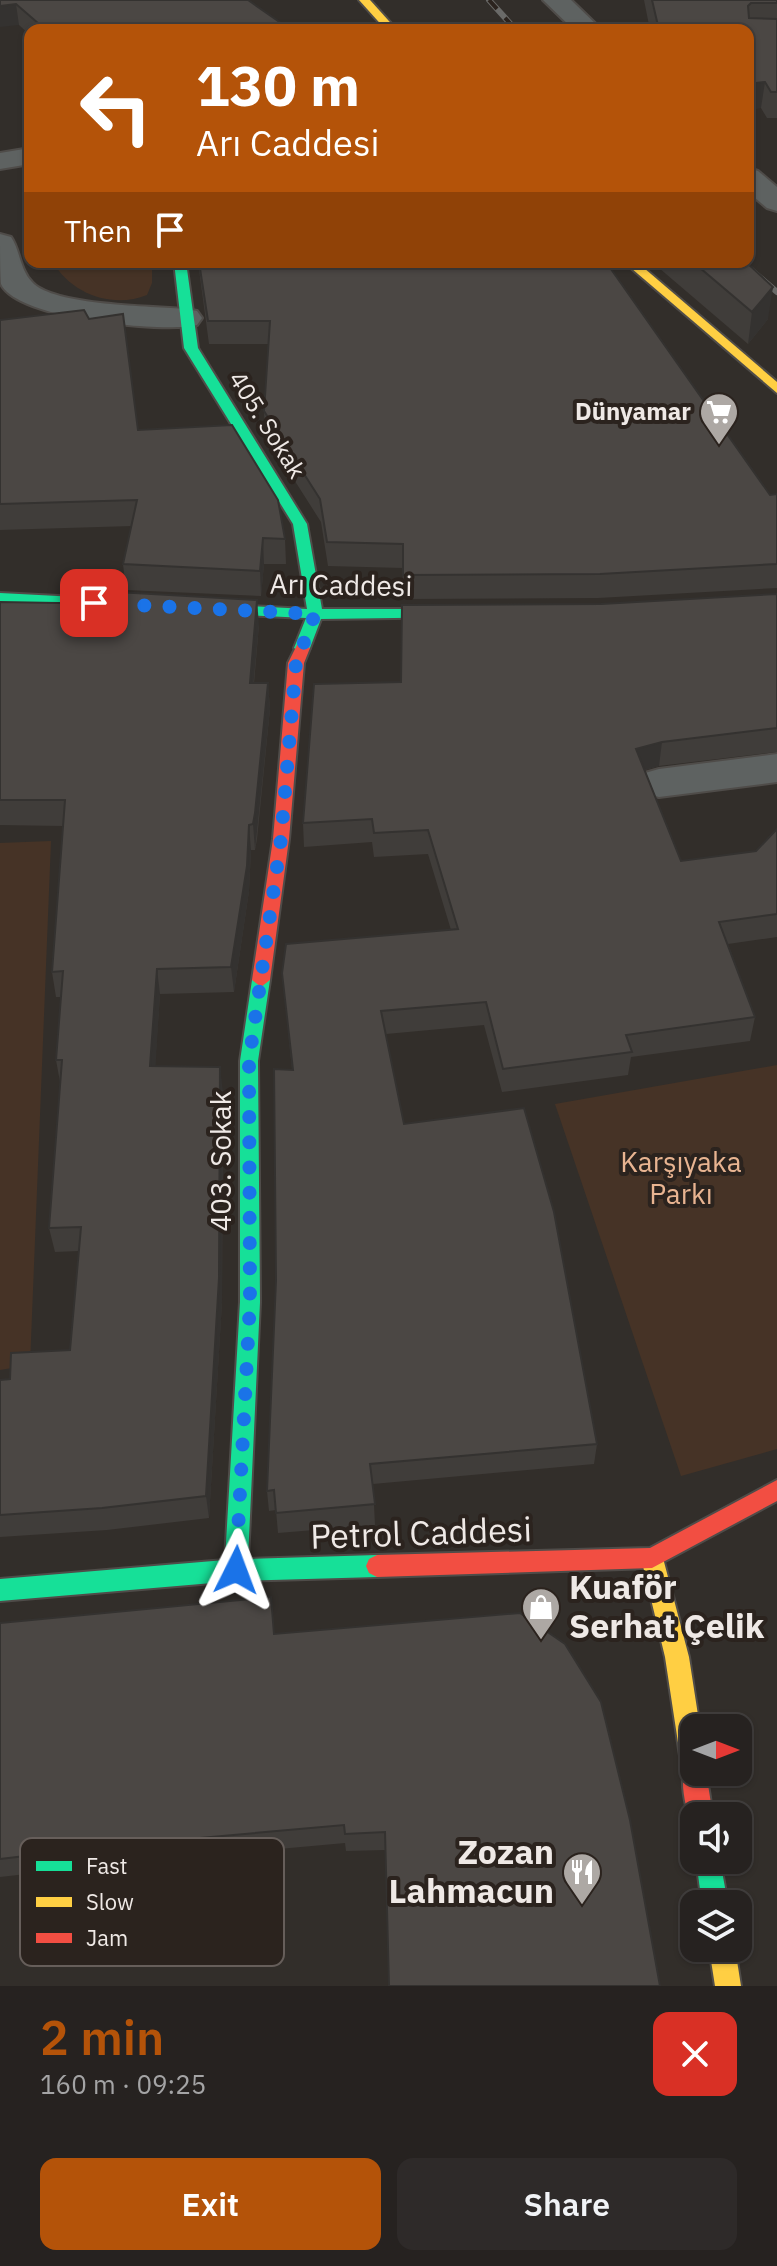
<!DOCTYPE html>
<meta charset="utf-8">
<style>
body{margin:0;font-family:"IBM Plex Sans",sans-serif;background:#2e2a29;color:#f1f3f6;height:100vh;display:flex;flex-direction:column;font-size:30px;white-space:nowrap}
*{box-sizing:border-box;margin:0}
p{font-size:26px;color:#a4a4a5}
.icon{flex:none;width:44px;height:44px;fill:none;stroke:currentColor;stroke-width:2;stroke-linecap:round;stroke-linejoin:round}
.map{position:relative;height:1986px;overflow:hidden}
.panel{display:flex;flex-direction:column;background:#262220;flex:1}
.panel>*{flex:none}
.guide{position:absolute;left:24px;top:24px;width:730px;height:244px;border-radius:16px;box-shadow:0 2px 6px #0004,0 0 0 2px #423f3e;background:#b45309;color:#fff;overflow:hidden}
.needle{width:52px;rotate:90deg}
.buttons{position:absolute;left:680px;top:1714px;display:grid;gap:16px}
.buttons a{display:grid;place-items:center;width:72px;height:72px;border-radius:16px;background:#262220;box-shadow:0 2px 6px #0004,0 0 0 2px #423f3e;font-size:40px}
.pin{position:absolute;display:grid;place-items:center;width:68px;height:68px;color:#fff;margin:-34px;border-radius:16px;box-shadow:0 4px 12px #0006}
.me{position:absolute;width:88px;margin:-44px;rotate:3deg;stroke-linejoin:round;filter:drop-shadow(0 0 6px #0008)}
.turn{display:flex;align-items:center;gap:28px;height:168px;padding:0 40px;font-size:36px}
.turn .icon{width:104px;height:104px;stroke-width:2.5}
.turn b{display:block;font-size:56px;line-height:68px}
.then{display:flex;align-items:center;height:76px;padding:0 40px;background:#0003;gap:16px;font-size:30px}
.round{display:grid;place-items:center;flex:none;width:84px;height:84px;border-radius:16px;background:#2e2a29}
.head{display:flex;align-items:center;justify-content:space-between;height:136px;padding:0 40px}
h1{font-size:48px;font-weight:600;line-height:60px;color:#b45309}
.cta{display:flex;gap:16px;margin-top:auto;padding:16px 40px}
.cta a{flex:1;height:92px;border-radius:16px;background:#b45309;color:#fff;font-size:32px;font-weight:600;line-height:92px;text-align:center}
.cta a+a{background:#2e2a29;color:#f1f3f6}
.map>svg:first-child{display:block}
</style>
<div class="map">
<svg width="777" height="1986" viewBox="0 0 777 1986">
<rect width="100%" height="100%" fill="#322e2a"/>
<!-- green -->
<g fill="#463326">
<path d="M53,262H152V283L147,295C113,309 71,294 53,262Z"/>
<path d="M51,841L30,1365L0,1370V843Z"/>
<path d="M777,1065V1449L681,1476L555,1104Z"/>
</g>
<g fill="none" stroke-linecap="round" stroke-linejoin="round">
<!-- street casing -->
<g stroke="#4f4c49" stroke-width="4">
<g id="street">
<path d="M543,0H571L602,30H574Z"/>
<path d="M30,148V164L0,169V153Z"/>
<path d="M748,168L758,171L777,187V211L767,208L748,192Z"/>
<path d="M0,234L11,237C20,250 20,270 32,282C53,306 153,306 186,309L197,311L202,318L197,325C162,333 17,319 1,284C0,271 0,248 0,234Z"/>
<path d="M777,754V782L659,797L645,793L639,783L645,773L659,769Z"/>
</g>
</g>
<!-- fast casing -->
<g stroke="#4f4c49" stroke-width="4">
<g id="fast">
<path d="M174,262H186L198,348L307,524L322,609H463L471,614L468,617L321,619L310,648L302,653L294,648L306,618L0,603V593L307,609L293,524L184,348Z"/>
<path d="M261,973L270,980L258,1061L260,1302L248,1559L377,1555L385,1559L388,1566L385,1573L377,1577L236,1581L0,1601V1579L225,1560L240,1302V1061L252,980Z"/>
<path d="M696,1860H720L728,1904H702Z"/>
</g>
</g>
<!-- slow casing -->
<g stroke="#4f4c49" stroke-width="4">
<g id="slow">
<path d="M359,0H370L397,30H386Z"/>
<path d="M624,262H637L777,382V393Z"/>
<path d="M652,1548L660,1551L663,1558L689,1657L700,1728H694V1772H705L702,1777L694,1781L686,1777L682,1769L665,1657L641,1558L644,1551Z"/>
<path d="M709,1948H735L741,1986H715Z"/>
</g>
</g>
<!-- jam casing -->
<g stroke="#4f4c49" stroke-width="4">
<g id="jam">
<path d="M302,643L310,648L304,663L289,839L270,980L261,987L252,980L273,839L288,663L297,645Z"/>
<path d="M777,1480V1501L652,1568L377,1577L369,1573L366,1566L369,1559L377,1555L650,1548Z"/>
<path d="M694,1760V1772H706L713,1816H694V1825C685,1812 679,1779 686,1764Z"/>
</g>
</g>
<!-- street -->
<use href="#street" fill="#5e6261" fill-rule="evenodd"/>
<!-- fast -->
<use href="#fast" fill="#16e098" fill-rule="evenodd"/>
<!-- slow -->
<use href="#slow" fill="#ffcf43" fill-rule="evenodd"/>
<!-- jam -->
<use href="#jam" fill="#f24e42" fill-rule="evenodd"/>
<!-- rail casing -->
<g stroke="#6a6a68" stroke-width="6">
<g id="rail">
<path d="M489,0L516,30"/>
<path d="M742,262L777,292"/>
</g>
</g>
<!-- rail -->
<use href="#rail" stroke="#2b231e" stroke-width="4" stroke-dasharray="12" stroke-linecap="butt"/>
</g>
<!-- wall -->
<g fill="#403d3a">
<path d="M0,0L256,6L291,30H30V35L19,25Z"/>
<path d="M644,0H777V118H767L761,108L748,109V30H650Z"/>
<path d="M198,262H606L770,495L777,494V588L598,598L402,599L403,568L328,566L321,522L265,434L264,411L268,344H209Z"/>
<path d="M652,262H746L768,319L748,344Z"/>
<path d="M0,320L138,430L285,539L286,564H264L261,596L126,590L123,564L132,526L0,530Z"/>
<path d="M777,594V752L659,766L645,770L681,861L756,851L777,829V937L728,944L755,1017L750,1041L631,1057L628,1075L502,1092L484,1025L386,1034L404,1124L597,1444L594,1464L373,1484L375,1525L278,1533L276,1510L269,1511L267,1491L292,1069L282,973L451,930L428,854L374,857L372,842L304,847L303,823L401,682L601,604Z"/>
<path d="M0,602L259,625L254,683H268L270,709L257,839L255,850H251L249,891L234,992L160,994L155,1066L223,1092L222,1302L209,1518L107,1530L0,1537V1380L10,1379L70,1350L79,1251L55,1252L49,1228L60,1082L56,1060L61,997H56L52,972L63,826L0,825Z"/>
<path d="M520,1613L385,1850L346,1851L345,1843L115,1864L0,1877V1623L274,1634Z"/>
</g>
<!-- shaded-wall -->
<g fill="#343230">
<path d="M16,4L19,25L0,27V6Z"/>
<path d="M765,82L761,108L748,109V84Z"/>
<path d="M773,287L768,319L748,344L752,312Z"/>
<path d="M263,538L264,564L261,596L260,571Z"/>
<path d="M257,600L259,625L251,709L250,683Z"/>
<path d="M268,683L270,709L255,850L253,824Z"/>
<path d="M662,742L659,766L633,773L636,749Z"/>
<path d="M249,825L251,850L249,891L234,992L231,967Z"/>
<path d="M157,969L160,994L154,1091L150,1066Z"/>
<path d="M220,1067L223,1092L222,1302L209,1518L206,1496Z"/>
</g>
<!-- building -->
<g fill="#4b4744" stroke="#343230" stroke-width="2">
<path d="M0,0H248L291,30H46L16,4L0,6Z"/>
<path d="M652,0H777V3H751L748,6L749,18L777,19V92H771L765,82L748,84V30H659Z"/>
<path d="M199,262H606L770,495L777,494V564L600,574L403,575V544L327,542L320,499L264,411L270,321H208Z"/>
<path d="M693,262H746L773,287L752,312Z"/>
<path d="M84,310L89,319L123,314L138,430L232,425L278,500L285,539L263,538L260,571L123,564L137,500L0,504V320Z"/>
<path d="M117,592L257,600L250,683H268L255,813L253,824L249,825L247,866L231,967L157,969L150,1066L220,1067L219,1278L206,1496L102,1508L0,1515V1380L10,1379L11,1353L70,1350L81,1227L49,1228L62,1060H56L63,971L52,972L65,800H0V602L115,604Z"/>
<path d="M777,594V728L662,742L636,749L681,861L756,851L777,829V914L719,922L755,1017L626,1035L632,1052L503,1069L486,1002L381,1011L404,1124L524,1108L554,1212L597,1444L370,1464L375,1504L276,1513L274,1490L267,1491L276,1280L274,1069L293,1070L282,973L286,944L458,929L428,830L374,833L372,819L303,823L314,684L401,682L402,605L601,604Z"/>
<path d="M271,1597L274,1634L520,1613L565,1644L601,1702L630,1820L660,1986H389L385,1832L345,1834L344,1825L110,1846L0,1859V1623Z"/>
</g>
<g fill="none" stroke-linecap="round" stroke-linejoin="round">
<!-- route -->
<path stroke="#1a73e8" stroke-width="14" stroke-dasharray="0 25.2" d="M94,603L315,614L296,663L281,839L249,1061L250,1302L236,1570"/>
</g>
<!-- icons -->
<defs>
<g id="supermarket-pin" transform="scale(2)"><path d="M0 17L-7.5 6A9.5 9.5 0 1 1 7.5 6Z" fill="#ada8a4" stroke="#2b231e"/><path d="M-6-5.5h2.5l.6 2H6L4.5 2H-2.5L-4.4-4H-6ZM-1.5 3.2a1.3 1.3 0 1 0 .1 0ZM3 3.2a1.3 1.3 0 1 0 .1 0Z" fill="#fff"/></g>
<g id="shop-pin" transform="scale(2)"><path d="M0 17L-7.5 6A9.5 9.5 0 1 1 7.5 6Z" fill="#ada8a4" stroke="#2b231e"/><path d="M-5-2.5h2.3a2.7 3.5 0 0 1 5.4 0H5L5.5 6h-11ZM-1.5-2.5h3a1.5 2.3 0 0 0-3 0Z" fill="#fff"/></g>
<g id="restaurant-pin" transform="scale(2)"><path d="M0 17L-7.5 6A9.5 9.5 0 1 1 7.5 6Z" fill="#ada8a4" stroke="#2b231e"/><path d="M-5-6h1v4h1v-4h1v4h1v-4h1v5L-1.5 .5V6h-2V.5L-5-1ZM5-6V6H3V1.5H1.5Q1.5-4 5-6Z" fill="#fff"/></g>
</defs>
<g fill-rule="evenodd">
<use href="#supermarket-pin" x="719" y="412"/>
<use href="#shop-pin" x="541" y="1607"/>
<use href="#restaurant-pin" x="582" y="1872"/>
</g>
<g text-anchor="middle" stroke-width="8" stroke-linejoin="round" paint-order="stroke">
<!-- far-poi labels -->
<g font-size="24" font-weight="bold" fill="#efe9e6" stroke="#2b231e" text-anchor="end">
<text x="691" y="420">Dünyamar</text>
</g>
<!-- far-street labels -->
<g font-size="24" fill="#efe9e6" stroke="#2b231e">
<text transform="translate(267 425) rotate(58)" y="8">405. Sokak</text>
</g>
<!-- street labels -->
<g font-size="28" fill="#efe9e6" stroke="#2b231e">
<text transform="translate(341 585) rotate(1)" y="10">Arı Caddesi</text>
<text transform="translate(221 1161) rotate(-90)" y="10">403. Sokak</text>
</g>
<!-- park labels -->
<g font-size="28" fill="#e8b491" stroke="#2b231e">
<text x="681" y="1172">Karşıyaka<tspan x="681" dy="32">Parkı</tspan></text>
</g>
<!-- near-street labels -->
<g font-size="34" fill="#efe9e6" stroke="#2b231e">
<text transform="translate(421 1533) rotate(-2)" y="12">Petrol Caddesi</text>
</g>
<!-- near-poi labels -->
<g font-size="34" font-weight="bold" fill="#efe9e6" stroke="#2b231e" text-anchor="start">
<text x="569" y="1599">Kuaför<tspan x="569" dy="39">Serhat Çelik</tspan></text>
<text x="554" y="1864" text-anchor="end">Zozan<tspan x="554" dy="39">Lahmacun</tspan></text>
</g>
</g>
<!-- legend -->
<rect x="20" y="1838" width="264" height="128" rx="12" fill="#2b231e" stroke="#665e5a" stroke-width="2"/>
<rect x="36" y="1861" width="36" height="10" fill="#16e098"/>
<rect x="36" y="1897" width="36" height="10" fill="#ffcf43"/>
<rect x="36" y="1933" width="36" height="10" fill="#f24e42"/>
<g font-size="22" fill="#efe9e6">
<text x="86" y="1874">Fast</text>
<text x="86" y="1910">Slow</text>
<text x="86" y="1946">Jam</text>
</g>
</svg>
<div class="buttons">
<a><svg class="needle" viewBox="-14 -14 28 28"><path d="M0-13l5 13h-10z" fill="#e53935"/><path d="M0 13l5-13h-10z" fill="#a4a4a5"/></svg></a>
<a><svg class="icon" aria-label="sound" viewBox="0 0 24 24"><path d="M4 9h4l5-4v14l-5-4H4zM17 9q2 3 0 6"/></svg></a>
<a><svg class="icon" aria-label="layers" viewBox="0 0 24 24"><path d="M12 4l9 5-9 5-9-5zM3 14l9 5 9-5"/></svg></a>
</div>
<div class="pin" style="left:94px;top:603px;background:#d93025"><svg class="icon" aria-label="arrive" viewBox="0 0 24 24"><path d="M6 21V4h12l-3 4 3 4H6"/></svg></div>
<svg class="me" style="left:236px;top:1570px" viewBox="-20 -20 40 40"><path d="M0-17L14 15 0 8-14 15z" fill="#1a73e8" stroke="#fff" stroke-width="4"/></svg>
<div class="guide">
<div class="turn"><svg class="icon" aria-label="left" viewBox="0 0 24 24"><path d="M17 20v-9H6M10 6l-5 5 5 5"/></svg><div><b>130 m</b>Arı Caddesi</div></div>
<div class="then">Then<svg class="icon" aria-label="arrive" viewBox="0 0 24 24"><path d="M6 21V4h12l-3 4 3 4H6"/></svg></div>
</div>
</div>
<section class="panel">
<div class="head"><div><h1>2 min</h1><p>160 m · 09:25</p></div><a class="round" style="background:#d93025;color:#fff"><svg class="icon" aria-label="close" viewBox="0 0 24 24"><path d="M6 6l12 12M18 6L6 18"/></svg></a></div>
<div class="cta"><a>Exit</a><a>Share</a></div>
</section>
